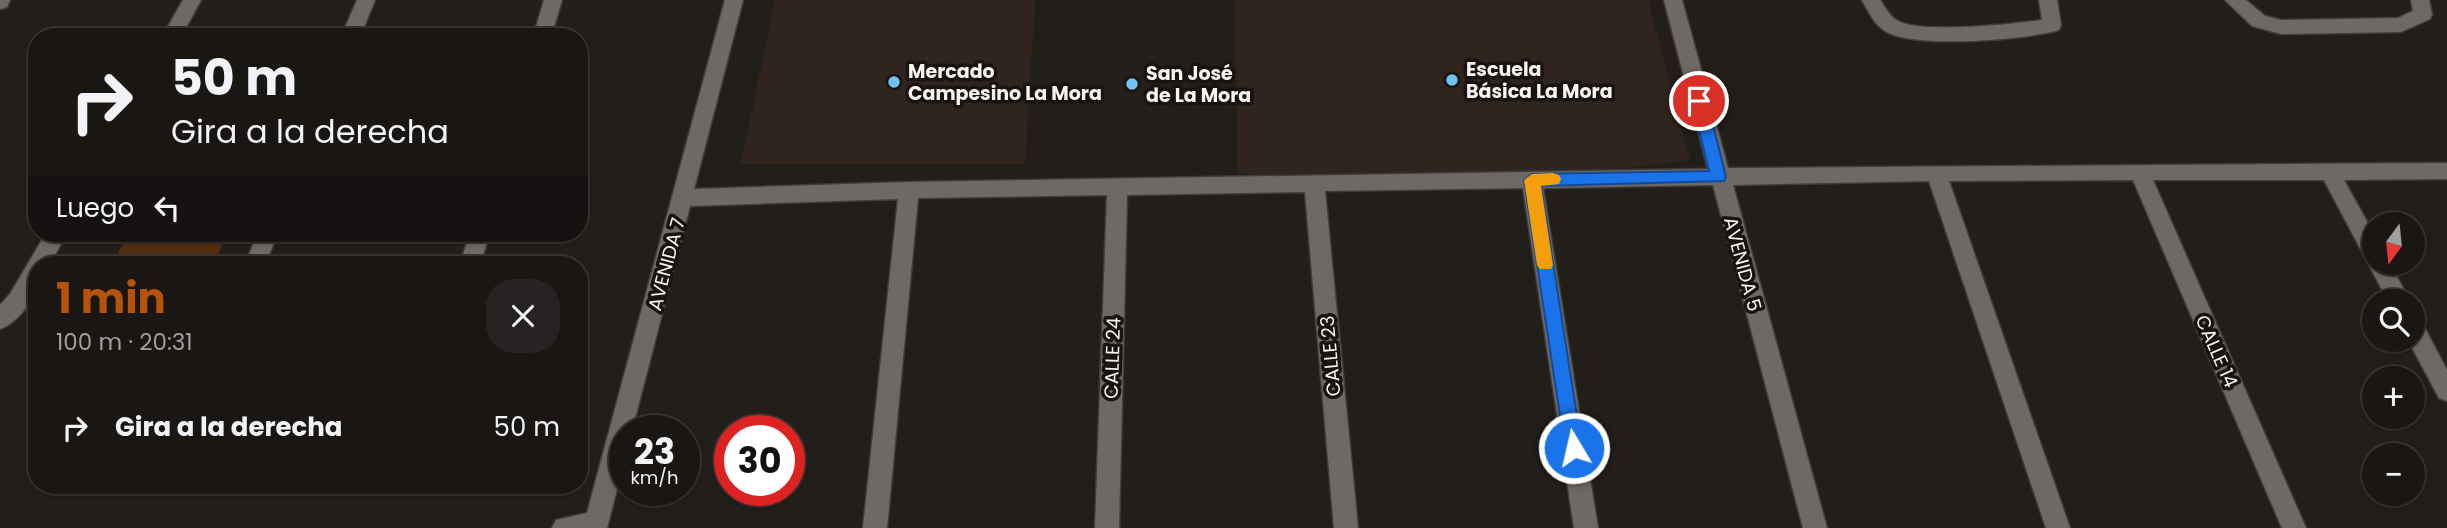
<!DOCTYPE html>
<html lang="es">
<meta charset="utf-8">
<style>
body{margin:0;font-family:Poppins,sans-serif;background:#272322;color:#f1f3f6;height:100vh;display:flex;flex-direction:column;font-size:26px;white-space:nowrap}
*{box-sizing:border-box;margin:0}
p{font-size:23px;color:#9f9fa0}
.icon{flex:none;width:38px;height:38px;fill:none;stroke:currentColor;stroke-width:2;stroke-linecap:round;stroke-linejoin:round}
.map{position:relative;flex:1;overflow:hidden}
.drawer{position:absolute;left:28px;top:256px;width:560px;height:238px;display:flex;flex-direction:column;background:#1a1614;border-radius:28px;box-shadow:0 2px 5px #0004,0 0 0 2px #383534}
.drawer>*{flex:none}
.guide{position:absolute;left:28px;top:28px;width:560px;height:214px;border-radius:28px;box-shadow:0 2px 5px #0004,0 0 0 2px #383534;background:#1a1614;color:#f1f3f6;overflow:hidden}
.needle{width:46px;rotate:195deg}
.fabs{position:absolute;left:2362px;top:212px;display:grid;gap:14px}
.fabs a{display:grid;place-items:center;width:63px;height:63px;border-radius:50%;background:#1a1614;box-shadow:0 2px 5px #0004,0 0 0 2px #383534;font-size:35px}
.speed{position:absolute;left:609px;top:415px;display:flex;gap:14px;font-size:35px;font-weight:700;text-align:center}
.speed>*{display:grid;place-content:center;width:91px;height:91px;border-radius:50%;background:#1a1614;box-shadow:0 2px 5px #0004,0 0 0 2px #383534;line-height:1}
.speed small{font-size:18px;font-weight:400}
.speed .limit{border:10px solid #d22;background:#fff;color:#111}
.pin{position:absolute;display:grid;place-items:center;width:60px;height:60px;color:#fff;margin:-30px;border:4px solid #fff;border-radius:50%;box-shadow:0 2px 7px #0007}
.me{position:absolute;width:77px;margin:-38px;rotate:351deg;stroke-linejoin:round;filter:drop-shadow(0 0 5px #0008)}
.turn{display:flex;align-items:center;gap:24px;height:147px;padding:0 28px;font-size:32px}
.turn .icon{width:91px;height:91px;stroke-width:2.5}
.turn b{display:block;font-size:49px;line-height:60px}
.then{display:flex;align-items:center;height:66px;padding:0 28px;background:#0003;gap:14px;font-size:26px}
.round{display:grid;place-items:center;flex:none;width:74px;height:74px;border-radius:28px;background:#272322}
.headline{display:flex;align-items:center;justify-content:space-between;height:119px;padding:0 28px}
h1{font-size:42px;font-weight:700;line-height:52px;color:#b45309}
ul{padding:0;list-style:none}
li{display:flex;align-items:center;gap:21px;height:105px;padding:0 28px}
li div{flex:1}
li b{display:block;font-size:26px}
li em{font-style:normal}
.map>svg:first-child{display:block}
</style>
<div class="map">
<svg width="2447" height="528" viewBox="0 0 2447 528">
<rect width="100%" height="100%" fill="#221e1a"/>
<!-- built -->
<g fill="#2f251e">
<path d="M775,0H1035L1025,164H741Z"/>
<path d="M1234,0H1648L1690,160L1532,180L1314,183L1238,173Z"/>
</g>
<!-- green -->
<path fill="#542f0f" d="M128,233H227L214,264H113Z"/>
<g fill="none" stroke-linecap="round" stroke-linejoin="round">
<!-- minor casing -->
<g stroke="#403c39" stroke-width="3">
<g id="minor">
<path d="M0,0H10L7,7L0,9Z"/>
<path d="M183,0H201L181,37H162Z"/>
<path d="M357,0H375L360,37H341Z"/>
<path d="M544,0H562L551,37H533Z"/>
<path d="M725,0H743L694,189L909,182L1708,169L1664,0H1682L1728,168L2447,163V179L2344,180L2375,236V262H2389L2410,301H2388L2324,180H2153L2306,528H2282L2133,180L1949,181L2070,528H2046L1929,181L1733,185L1827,528H1803L1713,185L1543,188L1598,528H1574L1523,188L1325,191L1358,528H1334L1305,192L1127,195L1119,528H1095L1107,195L918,198L887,528H863L898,199L690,206L632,430H625V458L607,528H552L556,520L587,513Z"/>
<path d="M1862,0H1880C1885,7 1890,17 1898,21C1923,34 2013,24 2042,20L2039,0H2057L2061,25L2059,30C2026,40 1913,49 1885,31C1874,24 1868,11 1862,0Z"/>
<path d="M2225,0H2246L2265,16L2281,20L2398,18L2413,11L2411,0H2429L2432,14L2430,19L2401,32L2281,34L2252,26Z"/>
<path d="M46,233H67L50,264H37C37,271 38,281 37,287C33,303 15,324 0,329V305L10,294Z"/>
<path d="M258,233H278L265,264H245Z"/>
<path d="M470,233H490L480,264H460Z"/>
<path d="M2413,319L2421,321L2447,370V401L2439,398L2408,340H2413Z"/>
</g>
</g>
<!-- minor -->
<use href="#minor" fill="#6f6965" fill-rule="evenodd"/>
</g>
<!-- route -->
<path fill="#1a73e8" stroke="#114b97" stroke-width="2" d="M1699,95L1707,101L1726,177L1724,181L1541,186L1582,448L1580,453L1574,456L1568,453L1565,448L1524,180L1532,174L1709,171L1692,101Z"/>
<!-- slow -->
<path fill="#f59e0b" d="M1553,173L1559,175L1561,179L1559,184L1541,186L1553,265L1551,269H1540L1537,265L1524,180L1532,174Z"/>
<!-- markers -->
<g fill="#70c1f4" stroke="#191411" stroke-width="2.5">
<circle cx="1452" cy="80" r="7"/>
<circle cx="894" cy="82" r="7"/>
<circle cx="1132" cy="84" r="7"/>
</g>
<g text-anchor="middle" stroke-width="7" stroke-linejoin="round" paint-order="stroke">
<!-- poi labels -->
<g font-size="19" font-weight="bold" fill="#f8f4f2" stroke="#191411" text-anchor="start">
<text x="1466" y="76">Escuela<tspan x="1466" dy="22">Básica La Mora</tspan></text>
<text x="908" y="78">Mercado<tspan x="908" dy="22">Campesino La Mora</tspan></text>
<text x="1146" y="80">San José<tspan x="1146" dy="22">de La Mora</tspan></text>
</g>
<!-- street labels -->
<g font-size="19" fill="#f8f4f2" stroke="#191411">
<text transform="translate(666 264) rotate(-75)" y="7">AVENIDA 7</text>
<text transform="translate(1743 264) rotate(75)" y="7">AVENIDA 5</text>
<text transform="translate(2217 351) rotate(66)" y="7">CALLE 14</text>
<text transform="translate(1330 356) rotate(-95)" y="7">CALLE 23</text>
<text transform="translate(1112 358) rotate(-88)" y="7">CALLE 24</text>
</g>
</g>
</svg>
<div class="fabs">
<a><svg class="needle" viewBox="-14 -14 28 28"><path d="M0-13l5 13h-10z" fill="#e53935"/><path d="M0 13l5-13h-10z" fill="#9f9fa0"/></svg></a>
<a><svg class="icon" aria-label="search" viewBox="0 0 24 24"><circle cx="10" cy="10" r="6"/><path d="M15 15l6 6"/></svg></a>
<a>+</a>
<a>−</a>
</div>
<div class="speed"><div>23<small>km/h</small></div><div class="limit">30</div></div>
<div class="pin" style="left:1699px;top:101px;background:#d93025"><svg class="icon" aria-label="arrive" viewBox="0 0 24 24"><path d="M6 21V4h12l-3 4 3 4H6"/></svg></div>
<svg class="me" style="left:1574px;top:448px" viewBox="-20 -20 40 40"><circle r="17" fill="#1a73e8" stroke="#fff" stroke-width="3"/><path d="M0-11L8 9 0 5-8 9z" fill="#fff"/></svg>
<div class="guide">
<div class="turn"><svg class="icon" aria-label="right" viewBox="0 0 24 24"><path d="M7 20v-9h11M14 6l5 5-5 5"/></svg><div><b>50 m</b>Gira a la derecha</div></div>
<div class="then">Luego<svg class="icon" aria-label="left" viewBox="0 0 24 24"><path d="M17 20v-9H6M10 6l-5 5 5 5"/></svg></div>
</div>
<section class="drawer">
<div class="headline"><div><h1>1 min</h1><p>100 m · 20:31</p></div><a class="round"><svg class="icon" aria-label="close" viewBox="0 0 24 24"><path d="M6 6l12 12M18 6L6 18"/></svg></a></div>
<ul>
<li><svg class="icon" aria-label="right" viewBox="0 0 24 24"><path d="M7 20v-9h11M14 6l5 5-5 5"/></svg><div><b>Gira a la derecha</b></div><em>50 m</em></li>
</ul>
</section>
</div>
